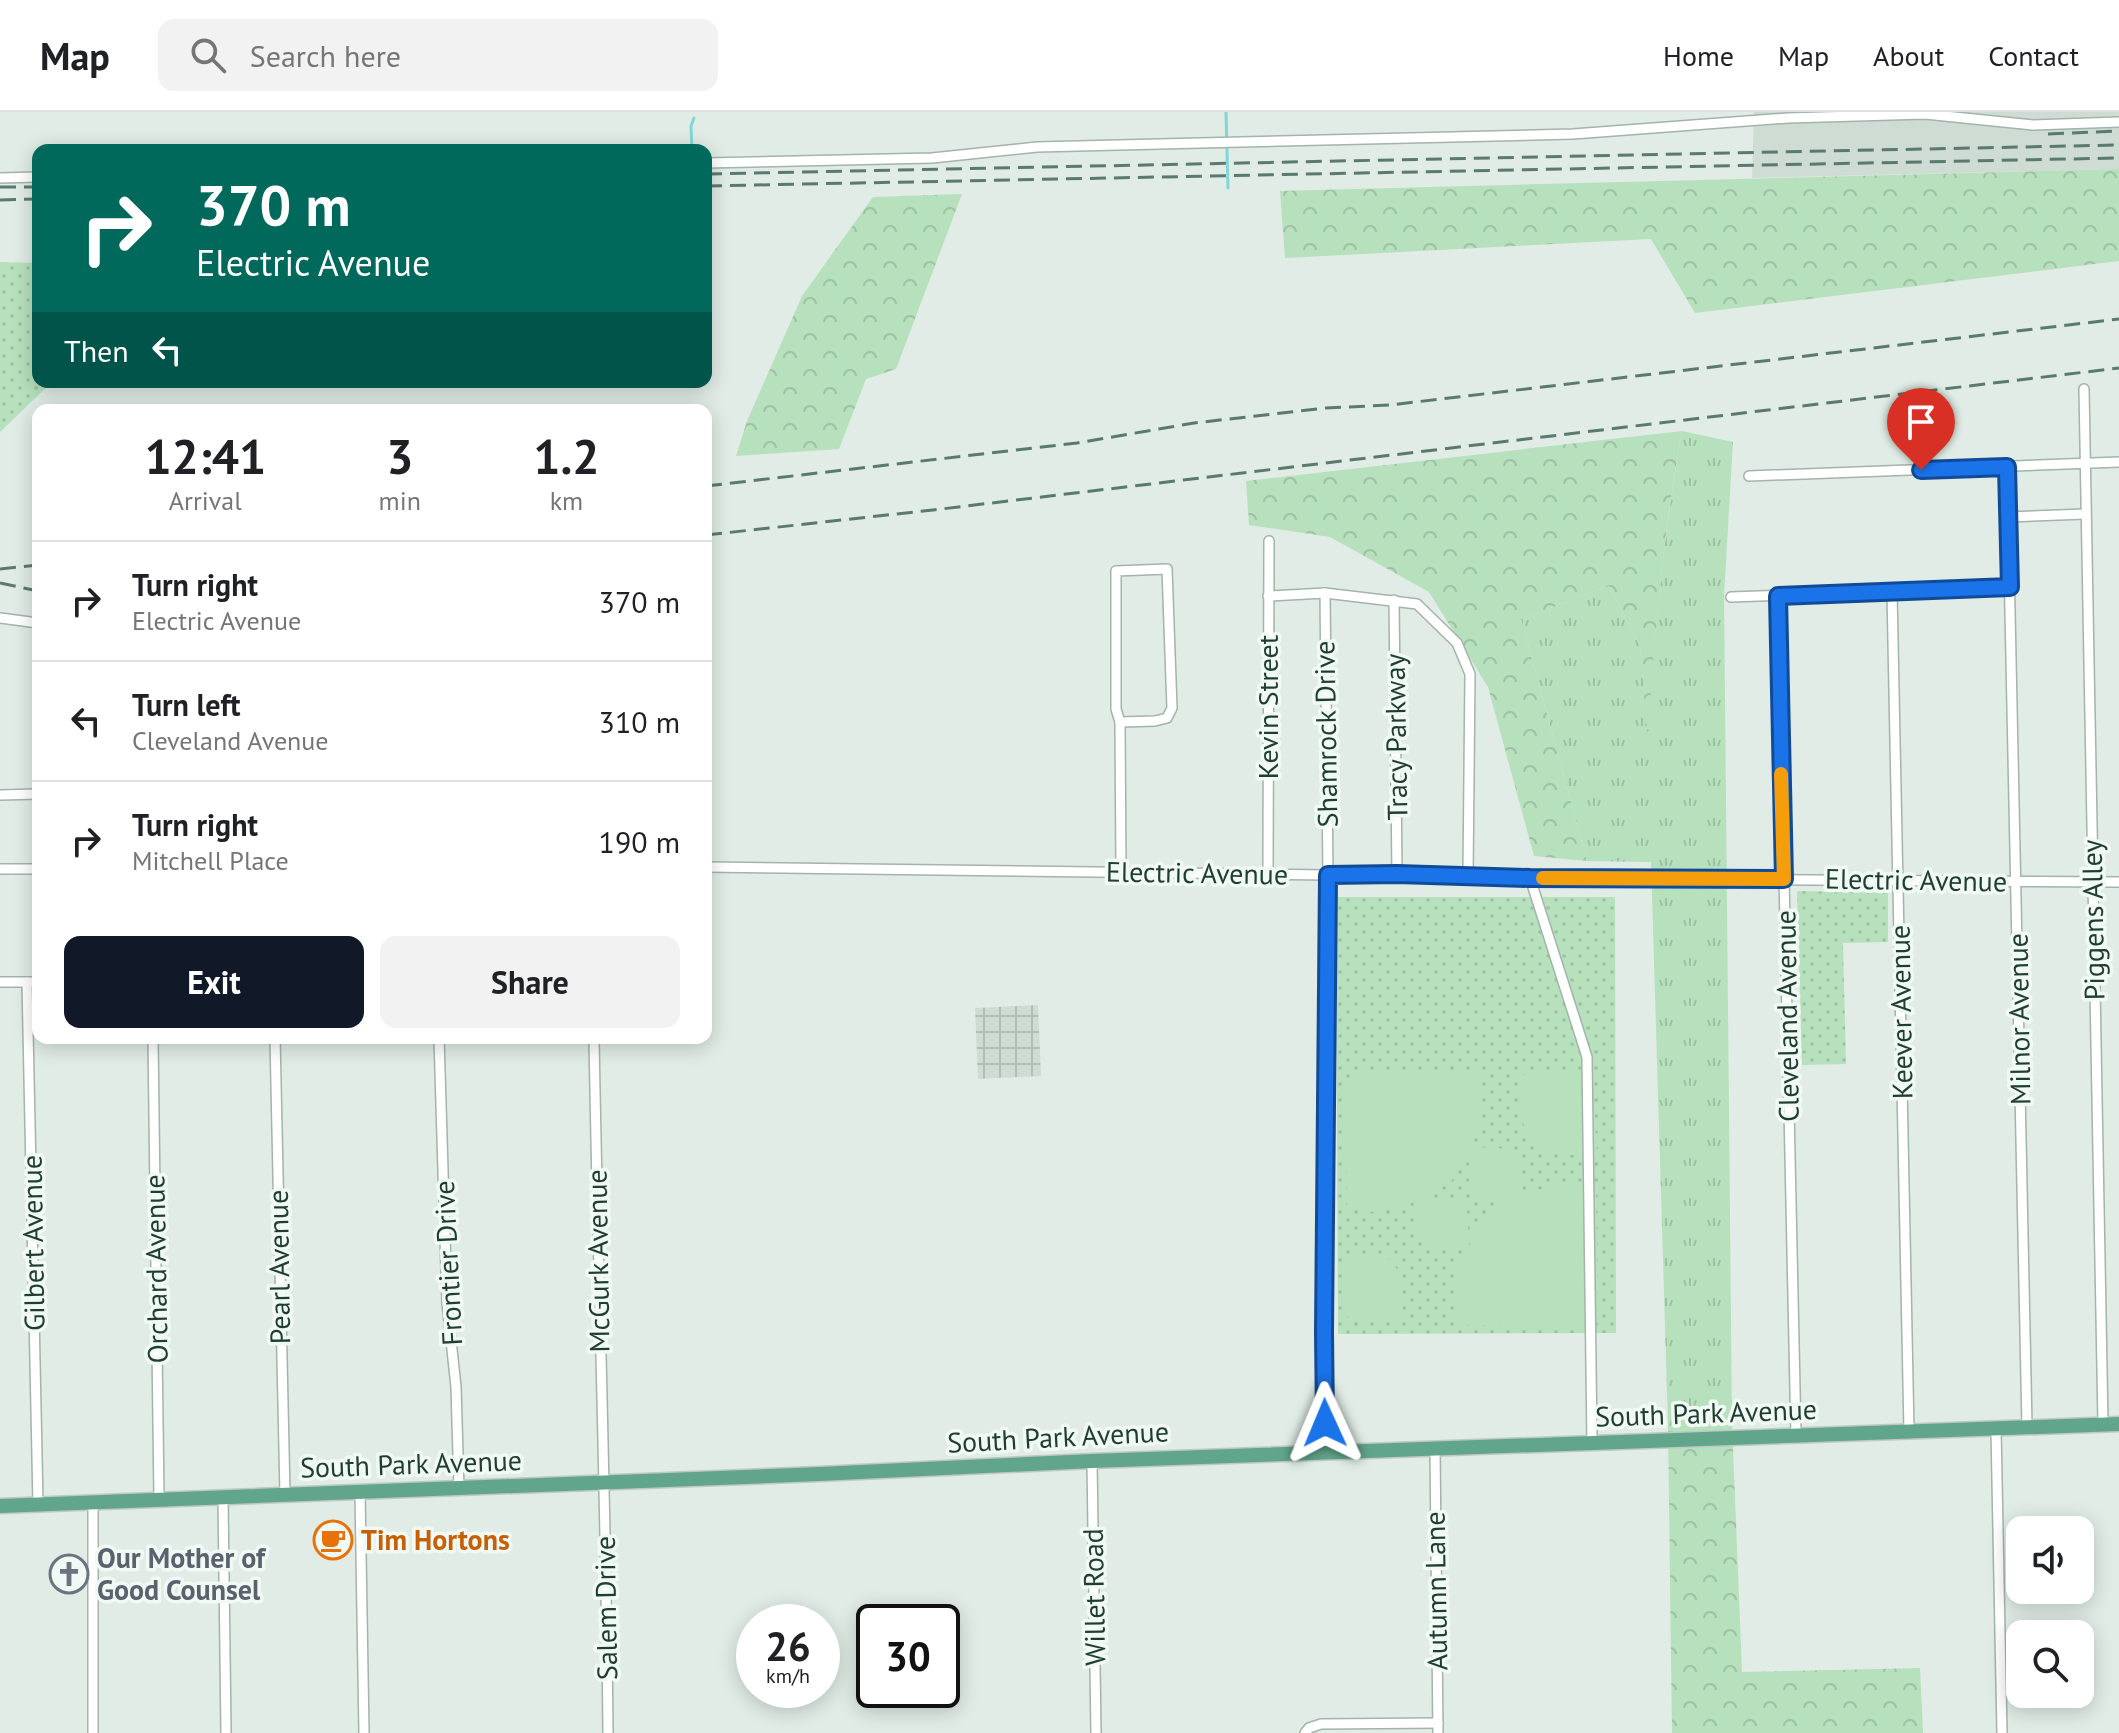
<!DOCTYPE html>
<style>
body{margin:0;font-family:"PT Sans",sans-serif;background:#f2f2f2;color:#202124;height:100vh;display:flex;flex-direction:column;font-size:30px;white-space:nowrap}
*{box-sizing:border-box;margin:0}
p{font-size:26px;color:#757577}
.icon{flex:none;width:44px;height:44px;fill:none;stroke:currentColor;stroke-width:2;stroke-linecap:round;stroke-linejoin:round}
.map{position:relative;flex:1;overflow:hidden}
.details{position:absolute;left:32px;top:292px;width:680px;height:640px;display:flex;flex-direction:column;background:#fff;border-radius:16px;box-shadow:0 4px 20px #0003}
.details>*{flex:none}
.top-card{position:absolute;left:32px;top:32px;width:680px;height:244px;border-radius:16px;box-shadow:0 4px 20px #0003;background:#00695c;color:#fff;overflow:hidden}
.buttons{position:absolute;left:2006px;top:1404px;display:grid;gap:16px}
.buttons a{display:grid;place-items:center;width:88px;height:88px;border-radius:16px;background:#fff;box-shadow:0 4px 20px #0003;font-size:40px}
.speed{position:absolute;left:736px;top:1492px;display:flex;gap:16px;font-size:40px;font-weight:700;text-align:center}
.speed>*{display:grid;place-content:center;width:104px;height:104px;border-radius:50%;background:#fff;box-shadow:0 4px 20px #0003;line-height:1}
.speed small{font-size:20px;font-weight:400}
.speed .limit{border:4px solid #111;border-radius:12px;background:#fff;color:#111}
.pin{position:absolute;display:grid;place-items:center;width:68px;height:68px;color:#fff;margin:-82px -34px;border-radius:50% 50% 50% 0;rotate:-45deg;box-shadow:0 0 8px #0007}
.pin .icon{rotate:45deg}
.me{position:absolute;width:88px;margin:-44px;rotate:359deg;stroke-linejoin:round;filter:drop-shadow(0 0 6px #0008)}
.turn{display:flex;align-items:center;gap:28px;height:168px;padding:0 32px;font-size:36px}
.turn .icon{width:104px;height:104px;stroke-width:2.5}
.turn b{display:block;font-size:56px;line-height:68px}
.then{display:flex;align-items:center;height:76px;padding:0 32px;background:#0003;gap:16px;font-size:30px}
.eta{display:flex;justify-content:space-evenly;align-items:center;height:136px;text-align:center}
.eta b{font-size:48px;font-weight:700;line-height:56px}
.button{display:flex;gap:16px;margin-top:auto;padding:16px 32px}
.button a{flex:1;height:92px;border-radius:16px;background:#111827;color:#fff;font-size:32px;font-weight:700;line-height:92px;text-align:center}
.button a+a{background:#f2f2f2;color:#202124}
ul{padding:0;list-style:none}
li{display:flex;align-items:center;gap:24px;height:120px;padding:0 32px;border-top:2px solid #e0e0e0}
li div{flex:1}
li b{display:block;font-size:30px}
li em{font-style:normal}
header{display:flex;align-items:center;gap:48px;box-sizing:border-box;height:112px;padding:0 40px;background:#fff;border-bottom:2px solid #e0e0e0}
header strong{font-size:38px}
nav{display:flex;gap:44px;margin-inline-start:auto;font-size:28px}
.search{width:560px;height:72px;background:#f2f2f2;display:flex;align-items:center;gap:20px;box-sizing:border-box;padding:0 28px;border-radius:16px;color:#757577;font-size:30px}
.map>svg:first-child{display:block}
</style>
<header>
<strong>Map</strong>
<div class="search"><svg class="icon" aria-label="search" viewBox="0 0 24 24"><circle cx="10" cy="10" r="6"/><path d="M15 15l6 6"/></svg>Search here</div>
<nav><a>Home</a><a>Map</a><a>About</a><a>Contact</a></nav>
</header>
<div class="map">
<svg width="2119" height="1621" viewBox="0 0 2119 1621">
<defs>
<pattern id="industrial-grid" width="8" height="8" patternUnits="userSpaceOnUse" patternTransform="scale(2)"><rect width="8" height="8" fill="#cedcd4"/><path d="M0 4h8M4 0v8" fill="none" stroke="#b0beb6"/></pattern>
<pattern id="grass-tufts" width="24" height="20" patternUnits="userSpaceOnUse" patternTransform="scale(2)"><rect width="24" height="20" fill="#b7e0bc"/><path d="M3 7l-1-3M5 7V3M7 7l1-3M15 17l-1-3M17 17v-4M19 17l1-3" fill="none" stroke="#9dc1a2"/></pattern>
<pattern id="forest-crowns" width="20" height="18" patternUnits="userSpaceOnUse" patternTransform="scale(2)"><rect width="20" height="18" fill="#b7e0bc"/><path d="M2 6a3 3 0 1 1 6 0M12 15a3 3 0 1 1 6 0" fill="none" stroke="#9dc1a2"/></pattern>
<pattern id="park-dots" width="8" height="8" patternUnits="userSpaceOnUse" patternTransform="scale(2)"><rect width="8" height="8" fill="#b7e0bc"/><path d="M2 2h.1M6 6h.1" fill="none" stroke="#9dc1a2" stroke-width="1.8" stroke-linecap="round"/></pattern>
</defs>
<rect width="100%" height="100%" fill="#e0ece5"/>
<!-- built -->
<path fill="#cedcd4" d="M1754,0H2119V57L1752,66Z"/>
<!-- industrial -->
<path fill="url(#industrial-grid)" d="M1038,893L1041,964L978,967L975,896Z"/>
<!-- grass -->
<path fill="url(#grass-tufts)" d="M1682,319L1733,330L1724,483L1732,1312L1668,1314L1651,750L1587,749L1521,507L1609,474L1640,534L1648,622C1654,520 1664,419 1682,319Z"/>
<!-- forest -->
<g fill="url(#forest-crowns)">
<path d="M2119,57V149L1695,201L1651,127L1285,146L1280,79Z"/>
<path d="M962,82L896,257L866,267L839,337L736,344L747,309L802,184L873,85Z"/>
<path d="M1682,319C1663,422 1654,525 1648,630L1640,534L1609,474L1521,507L1587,749L1534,744L1488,575L1429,480L1330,425L1249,413L1246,369Z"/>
<path d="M1732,1312L1742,1560L1920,1556L1923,1621H1672L1668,1314Z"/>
</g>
<!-- park -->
<g fill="url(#park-dots)">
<path d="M0,150L38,151V270H52L0,320Z"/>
<path d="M1797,779L1888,781V830L1843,831L1846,952L1802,953Z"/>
<path d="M1336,785H1615L1616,1221L1338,1222Z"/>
</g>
<!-- pitch -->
<g fill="#b7e0bc" fill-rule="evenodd">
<path d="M1580,958L1593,971L1597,1044C1581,1043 1563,1044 1547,1040C1520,1033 1518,986 1517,963Z"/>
<path d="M1482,959L1481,1003L1470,1039C1476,1037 1483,1035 1490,1035C1517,1035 1524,1059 1523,1081L1570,1071L1596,1075L1598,1205L1587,1215L1459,1213L1455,1199L1456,1159L1467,1136L1431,1138L1417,1125L1415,1090L1373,1100L1347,1096L1345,969L1355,961ZM1469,1043V1077L1475,1088L1507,1089L1485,1103L1469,1134L1467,1094L1461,1085L1418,1089L1450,1071Z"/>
<path d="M1385,1142L1403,1164L1402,1211L1352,1208L1346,1204V1143Z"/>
</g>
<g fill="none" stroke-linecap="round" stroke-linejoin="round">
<!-- stream -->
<g stroke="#83d6d6" stroke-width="3">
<path d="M1226,0L1228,76"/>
<path d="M692,38L691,14L694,6"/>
</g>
<!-- minor casing -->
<g stroke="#a2b4ab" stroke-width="12">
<g id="minor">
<path d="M706,51L932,46L1037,35L1573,22L1788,6L1925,2L2033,13L2119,10"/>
<path d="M0,66L38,65"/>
<path d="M2084,277L2103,1312"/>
<path d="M2007,355L2027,1315"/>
<path d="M1749,364L2119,350"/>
<path d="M2008,405L2085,402"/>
<path d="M1167,457L1172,596L1167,606L1155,609L1120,610L1116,597V459Z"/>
<path d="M1892,480L1909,1320"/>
<path d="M1325,481L1328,763L1324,1220L1325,1340"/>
<path d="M1268,484L1325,481L1417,492L1457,531L1470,562L1468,763"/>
<path d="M1778,484L1796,1324"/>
<path d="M1731,485L2010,475"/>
<path d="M1394,488L1397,762"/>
<path d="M0,506L38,511"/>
<path d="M1120,610L1121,760"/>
<path d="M0,683L38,682"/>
<path d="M706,755L1328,763L1397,762L1530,766L2119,770"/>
<path d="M0,757H38"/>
<path d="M1268,761L1269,429"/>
<path d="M1530,766L1587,945L1592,1331"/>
<path d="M0,870H38"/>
<path d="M27,870L38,1392"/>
<path d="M153,926L159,1388"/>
<path d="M275,926L285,1383"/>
<path d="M439,926L447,1191L456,1275L459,1377"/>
<path d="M594,926C598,1158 606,1389 608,1621"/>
<path d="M1996,1317L2002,1621"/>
<path d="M1435,1336L1438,1621"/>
<path d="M1092,1349L1096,1621"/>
<path d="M360,1380L364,1621"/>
<path d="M223,1385L226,1621"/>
<path d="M93,1391V1621"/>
<path d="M1305,1621L1309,1616L1321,1612L1438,1611"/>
</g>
</g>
<!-- primary casing -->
<g stroke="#c0c9c5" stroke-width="17">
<path id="primary" d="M0,1394L819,1362L1092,1349L2119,1312"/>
</g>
<!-- minor -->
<use href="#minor" stroke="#fff" stroke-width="9"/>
<!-- primary -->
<use href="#primary" stroke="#61a68a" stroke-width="14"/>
<!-- rail -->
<g stroke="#5a7a6d" stroke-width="3" stroke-dasharray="16 8" stroke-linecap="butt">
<path d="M2048,22L2119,19"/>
<path d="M706,62L2119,33"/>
<path d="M706,74L2119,46"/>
<path d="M0,75H38"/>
<path d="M0,88L38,87"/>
<path d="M706,374L1077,331L1194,311L1326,296L1390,293L2119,207"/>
<path d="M706,423L933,398L2119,256"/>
<path d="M0,457L38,453"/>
<path d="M0,471L38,479"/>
</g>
</g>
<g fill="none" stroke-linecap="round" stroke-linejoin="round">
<!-- route casing -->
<g stroke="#114b97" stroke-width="20">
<path id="route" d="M1325,1311L1324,1220L1328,763L1397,762L1530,766L1784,767L1778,484L2010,475L2007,355L1921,358"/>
</g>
<!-- route -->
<use href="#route" stroke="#1a73e8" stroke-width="14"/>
<!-- slow -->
<path stroke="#f59e0b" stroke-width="14" d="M1543,766L1784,767L1781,662"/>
</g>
<!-- icons -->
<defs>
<g id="cafe-ring" transform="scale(2)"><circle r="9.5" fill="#f1f9f4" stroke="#e8710a" stroke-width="1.5"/><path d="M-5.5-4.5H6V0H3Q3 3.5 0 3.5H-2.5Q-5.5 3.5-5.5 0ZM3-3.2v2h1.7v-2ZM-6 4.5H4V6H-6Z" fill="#e8710a"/></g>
<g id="church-ring" transform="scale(2)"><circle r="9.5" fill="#f1f9f4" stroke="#6b7280" stroke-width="1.5"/><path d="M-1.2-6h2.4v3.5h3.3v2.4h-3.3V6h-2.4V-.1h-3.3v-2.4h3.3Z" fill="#6b7280"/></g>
</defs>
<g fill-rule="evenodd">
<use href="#cafe-ring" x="333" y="1428"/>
<use href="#church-ring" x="69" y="1462"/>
</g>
<g text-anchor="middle" stroke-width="7" stroke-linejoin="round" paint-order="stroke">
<!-- street labels -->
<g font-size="28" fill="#1f3e31" stroke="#f1f9f4">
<text transform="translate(1268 595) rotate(-90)" y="10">Kevin Street</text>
<text transform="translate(1326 622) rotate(-91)" y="10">Shamrock Drive</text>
<text transform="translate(1396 625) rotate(-91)" y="10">Tracy Parkway</text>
<text transform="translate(1197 761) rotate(1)" y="10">Electric Avenue</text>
<text transform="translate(1916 768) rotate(1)" y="10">Electric Avenue</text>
<text transform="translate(2093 808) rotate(-91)" y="10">Piggens Alley</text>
<text transform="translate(1901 900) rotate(-91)" y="10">Keever Avenue</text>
<text transform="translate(1787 904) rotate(-91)" y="10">Cleveland Avenue</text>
<text transform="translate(2019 907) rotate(-91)" y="10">Milnor Avenue</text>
<text transform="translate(33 1131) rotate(-91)" y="10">Gilbert Avenue</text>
<text transform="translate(598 1149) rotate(-91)" y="10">McGurk Avenue</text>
<text transform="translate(448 1151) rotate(-93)" y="10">Frontier Drive</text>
<text transform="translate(279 1155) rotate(-91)" y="10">Pearl Avenue</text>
<text transform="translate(156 1157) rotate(-91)" y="10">Orchard Avenue</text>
<text transform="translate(1706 1301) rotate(-2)" y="10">South Park Avenue</text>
<text transform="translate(1058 1325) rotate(-3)" y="10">South Park Avenue</text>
<text transform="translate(411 1352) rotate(-2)" y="10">South Park Avenue</text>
<text transform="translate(1436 1479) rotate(-91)" y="10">Autumn Lane</text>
<text transform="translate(1094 1485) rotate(-91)" y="10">Willet Road</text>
<text transform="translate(606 1496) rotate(-91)" y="10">Salem Drive</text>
</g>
<!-- food labels -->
<g font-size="28" font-weight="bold" fill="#c56008" stroke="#f1f9f4" text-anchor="start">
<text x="361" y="1438">Tim Hortons</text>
</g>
<!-- worship labels -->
<g font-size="28" font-weight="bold" fill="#5b616d" stroke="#f1f9f4" text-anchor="start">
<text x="97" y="1456">Our Mother of<tspan x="97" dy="32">Good Counsel</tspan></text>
</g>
</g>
</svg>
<div class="buttons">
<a><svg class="icon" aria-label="sound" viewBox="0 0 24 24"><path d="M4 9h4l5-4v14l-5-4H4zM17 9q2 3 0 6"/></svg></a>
<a><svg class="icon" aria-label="search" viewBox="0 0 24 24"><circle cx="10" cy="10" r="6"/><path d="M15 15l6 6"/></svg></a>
</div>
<div class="speed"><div>26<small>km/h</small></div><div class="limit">30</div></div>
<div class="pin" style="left:1921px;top:358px;background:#d93025"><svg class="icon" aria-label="arrive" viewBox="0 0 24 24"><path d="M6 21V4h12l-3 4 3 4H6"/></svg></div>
<svg class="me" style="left:1325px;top:1311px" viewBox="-20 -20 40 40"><path d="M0-17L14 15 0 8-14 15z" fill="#1a73e8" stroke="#fff" stroke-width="4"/></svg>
<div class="top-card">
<div class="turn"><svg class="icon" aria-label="right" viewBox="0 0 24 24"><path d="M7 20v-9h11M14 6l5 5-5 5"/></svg><div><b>370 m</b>Electric Avenue</div></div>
<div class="then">Then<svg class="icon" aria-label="left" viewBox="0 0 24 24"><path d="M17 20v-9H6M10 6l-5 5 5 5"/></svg></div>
</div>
<section class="details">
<div class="eta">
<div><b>12:41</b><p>Arrival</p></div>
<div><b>3</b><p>min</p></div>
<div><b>1.2</b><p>km</p></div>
</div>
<ul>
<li><svg class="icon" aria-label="right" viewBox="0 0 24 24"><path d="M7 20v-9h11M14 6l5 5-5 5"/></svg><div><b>Turn right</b><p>Electric Avenue</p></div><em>370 m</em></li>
<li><svg class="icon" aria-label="left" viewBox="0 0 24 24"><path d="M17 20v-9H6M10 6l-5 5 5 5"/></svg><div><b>Turn left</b><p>Cleveland Avenue</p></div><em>310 m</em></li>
<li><svg class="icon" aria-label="right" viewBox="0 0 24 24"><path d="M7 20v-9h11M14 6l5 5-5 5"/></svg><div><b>Turn right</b><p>Mitchell Place</p></div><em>190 m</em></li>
</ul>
<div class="button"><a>Exit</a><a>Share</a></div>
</section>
</div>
